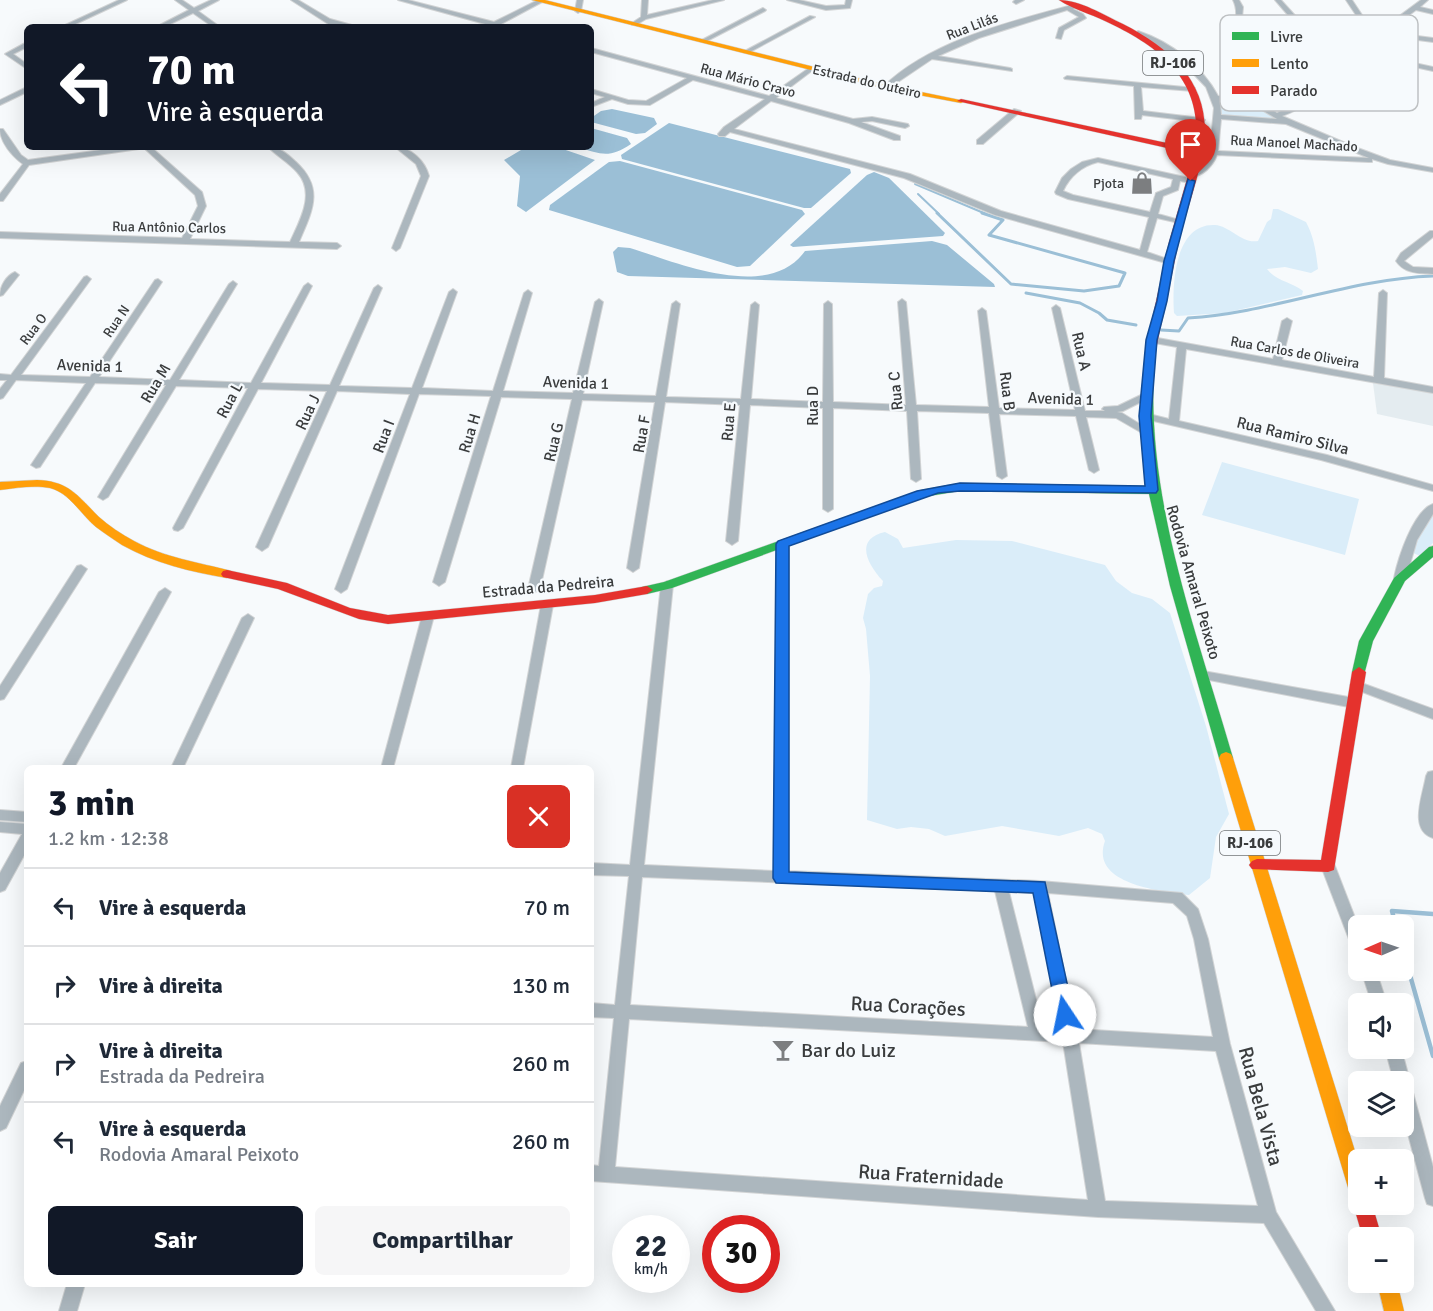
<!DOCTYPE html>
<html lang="pt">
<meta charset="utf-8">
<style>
body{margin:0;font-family:Signika,sans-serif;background:#f6f6f7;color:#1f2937;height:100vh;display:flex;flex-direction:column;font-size:22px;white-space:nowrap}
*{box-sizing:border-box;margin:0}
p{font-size:20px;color:#747a83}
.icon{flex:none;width:33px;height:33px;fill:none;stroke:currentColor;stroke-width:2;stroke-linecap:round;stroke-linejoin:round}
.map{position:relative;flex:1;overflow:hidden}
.side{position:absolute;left:24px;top:765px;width:570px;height:522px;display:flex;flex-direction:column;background:#fff;border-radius:9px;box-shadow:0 6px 24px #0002}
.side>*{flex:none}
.hud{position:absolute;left:24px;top:24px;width:570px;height:126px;border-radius:9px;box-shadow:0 6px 24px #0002;background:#111827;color:#fff;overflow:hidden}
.needle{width:39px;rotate:268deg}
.tools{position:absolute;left:1348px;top:915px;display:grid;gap:12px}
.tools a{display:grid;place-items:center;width:66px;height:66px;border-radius:9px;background:#fff;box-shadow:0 6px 24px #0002;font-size:30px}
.speed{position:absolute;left:612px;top:1215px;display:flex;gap:12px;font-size:30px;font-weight:700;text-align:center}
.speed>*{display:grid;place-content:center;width:78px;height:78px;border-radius:50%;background:#fff;box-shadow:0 6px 24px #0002;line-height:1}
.speed small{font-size:15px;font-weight:400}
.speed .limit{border:9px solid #d22;background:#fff;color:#111}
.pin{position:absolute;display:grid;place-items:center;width:51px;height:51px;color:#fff;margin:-62px -26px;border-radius:50% 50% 50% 0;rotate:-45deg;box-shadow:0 0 6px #0007}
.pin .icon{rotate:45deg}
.me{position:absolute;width:66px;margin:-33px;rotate:349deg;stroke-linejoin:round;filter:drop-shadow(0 0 4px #0008)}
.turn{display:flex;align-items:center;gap:21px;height:126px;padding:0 24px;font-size:27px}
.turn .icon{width:78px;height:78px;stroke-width:2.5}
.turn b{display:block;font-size:42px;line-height:51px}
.round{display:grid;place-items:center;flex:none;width:63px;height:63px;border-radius:9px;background:#f6f6f7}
.overview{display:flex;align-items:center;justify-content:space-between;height:102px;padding:0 24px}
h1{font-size:36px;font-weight:700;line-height:45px;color:#111827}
.action{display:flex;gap:12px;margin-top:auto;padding:12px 24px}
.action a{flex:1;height:69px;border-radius:9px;background:#111827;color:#fff;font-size:24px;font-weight:700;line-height:69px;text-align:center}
.action a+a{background:#f6f6f7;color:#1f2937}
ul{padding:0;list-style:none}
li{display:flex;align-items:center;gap:18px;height:78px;padding:0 24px;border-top:2px solid #e0e1e3}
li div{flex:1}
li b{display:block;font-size:22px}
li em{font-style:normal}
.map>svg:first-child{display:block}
</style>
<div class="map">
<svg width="1433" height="1311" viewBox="0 0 1433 1311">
<rect width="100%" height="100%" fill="#f7fafc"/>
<!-- built -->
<path fill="#e4ecf0" d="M1373,383L1433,393V426L1377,414Z"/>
<!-- green -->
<g fill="#daedf9">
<path d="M1222,100C1242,102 1261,105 1275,120L1221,115L1218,101Z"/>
<path d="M1273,209H1278L1306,222C1314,237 1316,252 1318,269L1311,273L1285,267L1267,269C1276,281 1292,282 1303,291L1302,295L1225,313L1177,316L1174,313C1172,286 1174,223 1215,225C1230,226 1242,244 1258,241L1267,222L1271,219Z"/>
<path d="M1222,462L1359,499L1345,555L1202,515Z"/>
<path d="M1433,515V543L1420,556L1411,552L1424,525Z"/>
<path d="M885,532L898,539L903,548L956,540L1012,541L1105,565L1116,581L1132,593L1152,599L1170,613L1206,726L1229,814L1216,837L1210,878L1189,895C1163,891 1089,885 1105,841L1102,834L1088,828L1059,836L1002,826L945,836L929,829L911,827L897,829L867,820L870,676L866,629L863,618L868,594L874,588L882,586L883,581C867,564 854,539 885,532Z"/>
</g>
<!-- water -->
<g fill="#9bbfd6">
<path d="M612,109L654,118L657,124L645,133L636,134L591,122V118L601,111Z"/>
<path d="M669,123L850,169L851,173L811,208H804L622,159L621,155Z"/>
<path d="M591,128L627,138L631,144C609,159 601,154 577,147H591Z"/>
<path d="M557,147L595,160L526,212L517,206L520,176L504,160L521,150Z"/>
<path d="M620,161L802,210L805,214L750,266L737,267L549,210L550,205L609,162Z"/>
<path d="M874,172L889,178L945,233L943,236L793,247L790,245L867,175Z"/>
<path d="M932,241L947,245L994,284L995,287L628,276L617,272L613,252L618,247L630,248C678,263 769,302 805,251Z"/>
</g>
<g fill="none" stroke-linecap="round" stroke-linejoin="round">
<!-- stream-far2 -->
<g stroke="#9bbfd6" stroke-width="2">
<path d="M915,184L986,214"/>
<path d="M918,194L939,214"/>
</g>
<!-- stream-far1 -->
<g stroke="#9bbfd6" stroke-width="3">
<path d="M937,213L1011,284L1084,291L1119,286L1125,273L989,235L1003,220L982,213"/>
<path d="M1026,293L1080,303L1099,313L1107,320L1136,325"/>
<path d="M1161,330L1179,331L1188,318C1271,313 1349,279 1433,276"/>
</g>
<!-- stream -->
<g stroke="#9bbfd6" stroke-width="4.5">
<path d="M1396,926L1392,911L1433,914"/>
<path d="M1404,954L1433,1056"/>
</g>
<!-- street casing -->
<g stroke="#d2d4d5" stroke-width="2">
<g id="street">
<path d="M119,0H127L69,27H61Z"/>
<path d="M175,0H182L194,8L211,0H219L198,11L220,27H213L193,13L164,27H156L189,10Z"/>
<path d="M291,0H298L330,19L359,27L339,25L341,27H333Z"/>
<path d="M398,0H408L494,22L538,0L544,1L501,24L507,27H496Z"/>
<path d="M577,0H583L581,11L578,13L575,11Z"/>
<path d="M642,0H648L647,15L713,0H724L646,19L636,25H632V23L641,17Z"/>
<path d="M787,0H799L826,6L845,5L846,0H852L850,8L826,10Z"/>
<path d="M1015,0H1024L1016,4L1013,2Z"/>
<path d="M1233,0H1239L1243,7L1240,41L1244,75L1257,101L1277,113C1304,102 1315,85 1318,56L1307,37L1275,0H1281L1300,21L1362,29L1358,18L1346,0H1352L1364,18L1368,30L1379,31L1421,0H1428L1420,7L1433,10V14L1416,10L1386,32L1433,38V42L1304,25L1320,47L1336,46L1433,67V71L1336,50L1322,51C1328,65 1316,95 1304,105C1298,110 1290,113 1282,116L1355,147L1390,160L1433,168V172L1388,164L1372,159V162H1369L1217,155C1213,166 1202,177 1190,177V173L1202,166L1209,157V155L1199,154L1195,152L1199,150H1210L1214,108L1206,87L1180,60L1135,33L1138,31C1171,42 1202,66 1218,96L1249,99C1240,80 1235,64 1234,43C1233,29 1240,13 1233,0ZM1220,101L1252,104L1277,119L1221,115ZM1221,119L1286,124L1369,158L1218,151Z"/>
<path d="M1076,4L1079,6L1073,9L1083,14L1086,18L1064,30L1061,39L1056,38L1059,28L1079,17L1067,10L979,38L938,56L1010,68L1012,69V71L932,59L889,88L883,87C931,40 1013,21 1076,4Z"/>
<path d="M763,8L766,10L765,11L705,42L700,41Z"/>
<path d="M810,16L815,17L748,53L743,52Z"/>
<path d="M27,42V47L13,54L27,64V69L5,54Z"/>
<path d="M591,48L769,96L809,68H813V70L776,98L853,119L872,117L908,124L909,126L905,128L872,121L861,122L900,136V140H894L849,123L771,101L734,129L910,174L1001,211L1140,250L1149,217L1068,199L1056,194L1055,192L1062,178L1071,169L1082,162L1098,158L1194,179L1195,181L1191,183L1180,181L1178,190L1163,196L1158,214L1183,221L1179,223L1157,218L1147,252L1173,261L1166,263L995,215L904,178L730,132L725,136H719L718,134L724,127L765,99L693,80L650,105L628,104L612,99L591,107V103L605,97L591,93V89L628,100L646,101L687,78L591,52ZM1098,162L1173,179L1171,187L1156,193L1150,212L1073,195L1063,191C1070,176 1082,166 1098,162Z"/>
<path d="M1067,76L1195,88V90L1193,91L1141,87L1143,111L1201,118L1205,120L1201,122L1142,115L1141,119H1135L1134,86L1065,79L1064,78Z"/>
<path d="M27,87V92L0,105V100Z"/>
<path d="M1014,109L1021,111L983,144H977V140Z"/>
<path d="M0,129H3L21,155L28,160L123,147H143L139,149L29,165L3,201H0V194L23,164C12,156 0,142 0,129Z"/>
<path d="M143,147H151L202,192L206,206L190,239L290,242C300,220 316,193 297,172C288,162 277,156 268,147C280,147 287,154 296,162C325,189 312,211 299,242L337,243L341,246L337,249L0,238V232L182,238L198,206L195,195Z"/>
<path d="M395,147C411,147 425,161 429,176L400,248L396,251L392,248L421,176L416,164Z"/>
<path d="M1430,231H1433V237L1404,261L1413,267L1433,268V274C1418,273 1405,274 1396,261L1401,253Z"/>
<path d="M15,272L19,275L3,295L0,296C0,286 6,276 15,272Z"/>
<path d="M87,276L91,279L21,375L90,377L155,280L158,279L162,282L99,377L170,380L229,284L233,281L237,284L179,380L251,383L304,286L308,283L312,286L261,383L330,385L374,288L378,285L382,288L339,386L412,388L449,292L453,289L457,292L422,388L493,391L524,293L528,290L532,293L503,391L573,393L595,302L599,299L603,302L583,394L656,396L672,304L676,301L680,304L666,397L741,399L751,305L755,302L759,305L751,399L823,402L824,304L828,301L832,304L833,402L906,405L898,302L902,299L906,302L916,405L989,407L978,311L982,308L986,311L999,408L1075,410L1052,308L1056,305L1060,308L1085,411H1105L1102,409L1104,407L1118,406L1143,394H1149V398L1123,411L1117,412L1122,413L1151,431L1150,433H1142L1116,418L1086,417L1099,470L1094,473L1089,470L1076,416L999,414L1007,476L1002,479L997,476L989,413L917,411L921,479L916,482L911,479L907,411L833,408V509L828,512L823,509V408L750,405L738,541L732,545L726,541L740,405L665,402L639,568L633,572L627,568L655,402L582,400L540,589L534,593L528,589L572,399L501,397L445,582L439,586L433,582L491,396L419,394L347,589L341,593L335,589L410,394L337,391L268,547L262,551L256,547L327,391L258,389L183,528L178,531L174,530L173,528L248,388L176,386L108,497L103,500L98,497L166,385L95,383L40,467L36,468L31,465L86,383L16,380L3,398L0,399V389L7,380H0V374L11,375L84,277Z"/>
<path d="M1383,290L1387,293L1384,378L1433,387V393L1186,349L1179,421L1327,455L1433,485V491L1321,460L1145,419L1140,416L1145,413L1169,419L1177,347L1149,342V338L1152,337L1273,359L1282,321L1287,318L1292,321L1282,360L1374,377L1379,293Z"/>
<path d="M1433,504V514L1417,540L1406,578L1400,582L1396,581L1394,578C1398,559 1413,511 1433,504Z"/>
<path d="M783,540L789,544L788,871L1040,881L1182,893L1198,909L1208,939L1230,1044L1276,1212L1335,1311H1316L1264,1223L1098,1217L591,1181V1165L599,1166L614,1018L591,1017V1003L615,1005L629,876L591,875V863L630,865L661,585L667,581L673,585L644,865L774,871L777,544ZM642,877L995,891L1028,1027L630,1005ZM1009,892L1034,893L1061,1028L1043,1027ZM1048,893L1173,903L1187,916L1194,939L1213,1037L1076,1029ZM629,1019L1063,1042L1088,1200L615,1167ZM1079,1043L1216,1051L1258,1206L1105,1201Z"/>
<path d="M81,565L87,569L4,699L0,700V686L77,566Z"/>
<path d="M165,588L171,592L74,768H61L159,592Z"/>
<path d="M547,601L553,605L523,768H511L541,605Z"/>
<path d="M428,612L434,616L393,768H381L422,616Z"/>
<path d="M248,614L254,618L183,768H171L242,618Z"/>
<path d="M1203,671L1354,698L1358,700L1360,703L1358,706L1354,708L1199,678L1197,675L1199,672Z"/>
<path d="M1356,681L1433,709V719L1352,688L1350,685Z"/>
<path d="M1433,771V838C1408,830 1423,795 1426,776L1428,772Z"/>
<path d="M0,810L27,812V822L0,820Z"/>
<path d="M0,822L27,824V850L5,890L0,892V873L22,834L0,832Z"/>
<path d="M1328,860L1333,862L1335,866L1359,928V953L1354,951L1352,947L1321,866L1323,862Z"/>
<path d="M1361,970H1376L1387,1004H1372Z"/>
<path d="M1385,1048H1401L1433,1167V1206L1427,1204L1425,1198L1404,1119V1082H1394Z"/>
<path d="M27,1061V1084L6,1128L0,1131V1106L21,1063Z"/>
<path d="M67,1284H85L77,1311H59Z"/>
</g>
</g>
<!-- fast casing -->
<g stroke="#d2d4d5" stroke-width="1">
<g id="fast">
<path d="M1150,351L1155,354C1143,493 1195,626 1233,758L1231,762H1221L1219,758L1170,586L1149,494L960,491L923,497L672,588L647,594L641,590L642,587L664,582L921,490L960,483L1148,486C1142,441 1140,399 1145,354Z"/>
<path d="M1433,546V557L1405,581L1373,641L1364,675H1354L1352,672L1359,641L1394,578L1429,547Z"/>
</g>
</g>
<!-- slow casing -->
<g stroke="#d2d4d5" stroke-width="1">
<g id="slow">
<path d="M532,0H545L887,85L965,101L961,103L887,89Z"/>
<path d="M37,480C69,481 78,496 99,517C109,526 121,534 134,541C165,558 198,562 231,571L233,574L227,578C191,572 154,563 122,545C113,539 104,533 96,527C81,515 70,493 50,488C34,485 16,488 0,490V482Z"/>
<path d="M1226,752L1231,754L1233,758L1359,1164V1203L1352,1201L1350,1194L1219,758L1221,754Z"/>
<path d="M1377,1282H1397L1404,1311H1384Z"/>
</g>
</g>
<!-- jam casing -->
<g stroke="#d2d4d5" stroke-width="1">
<g id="jam">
<path d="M1059,0C1080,0 1104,15 1123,24C1178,52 1216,91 1202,157C1196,186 1185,215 1178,245C1172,273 1167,302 1160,330C1158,338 1157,348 1154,356H1146V347L1169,242L1194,154L957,101L961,99L1195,149C1205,81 1161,47 1105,21C1091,14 1072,9 1059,0Z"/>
<path d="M227,570L287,583L350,608L388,615L595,595L647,586L653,590L647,594L595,603L388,624L359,619L278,589L223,577L221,574L223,571Z"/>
<path d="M1359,667L1366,672L1334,870L1328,872L1252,869L1249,865L1252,861L1257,859L1321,860L1352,672Z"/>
<path d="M1359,1196V1204H1372L1382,1238H1363L1353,1204L1355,1197Z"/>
</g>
</g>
<!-- street -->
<use href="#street" fill="#acb7be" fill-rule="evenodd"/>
<!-- fast -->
<use href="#fast" fill="#30b455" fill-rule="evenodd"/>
<!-- slow -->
<use href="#slow" fill="#ff9f0a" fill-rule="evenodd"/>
<!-- jam -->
<use href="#jam" fill="#e5322d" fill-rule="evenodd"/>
</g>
<!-- route -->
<path fill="#1a73e8" stroke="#114b97" stroke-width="1.5" d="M1188,179L1195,181L1174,261L1167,301L1157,340L1151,416L1158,490L1156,493L960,491L938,493L789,546V872L1045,882L1074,1015L1071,1020L1065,1023L1059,1020L1057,1015L1033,893L776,883L773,878L776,544L778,541L917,491L960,483L1145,486L1139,416L1146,340L1157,301L1164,261Z"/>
<!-- icons -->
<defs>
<g id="shop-bare" transform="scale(1.8)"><path d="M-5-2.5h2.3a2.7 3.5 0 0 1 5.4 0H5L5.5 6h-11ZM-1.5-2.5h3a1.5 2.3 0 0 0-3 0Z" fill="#7c7e80" stroke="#f6fafd" stroke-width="2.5" paint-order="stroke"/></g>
<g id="bar-bare" transform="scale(1.8)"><path d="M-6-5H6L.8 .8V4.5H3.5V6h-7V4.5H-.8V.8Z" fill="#7c7e80" stroke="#f6fafd" stroke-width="2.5" paint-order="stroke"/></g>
</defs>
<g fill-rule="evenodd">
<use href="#shop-bare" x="1142" y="183"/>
<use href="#bar-bare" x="783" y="1050"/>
</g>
<g text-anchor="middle" stroke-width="4.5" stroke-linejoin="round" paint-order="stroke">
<!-- far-street labels -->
<g font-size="14" fill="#3a3c3d" stroke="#f6fafd">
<text transform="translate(972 26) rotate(-21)" y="5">Rua Lilás</text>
<text transform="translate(748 80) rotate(15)" y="5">Rua Mário Cravo</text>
<text transform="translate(867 81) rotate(13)" y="5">Estrada do Outeiro</text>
<text transform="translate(1294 143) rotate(3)" y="5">Rua Manoel Machado</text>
<text transform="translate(169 227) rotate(1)" y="5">Rua Antônio Carlos</text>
<text transform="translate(116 321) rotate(-56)" y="5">Rua N</text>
<text transform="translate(33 329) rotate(-53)" y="5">Rua O</text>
<text transform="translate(1295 352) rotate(10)" y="5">Rua Carlos de Oliveira</text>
</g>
<!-- far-poi labels -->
<g font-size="14" fill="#3a3c3d" stroke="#f6fafd" text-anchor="end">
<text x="1124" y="188">Pjota</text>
</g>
<!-- shield labels -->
<g fill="#f6fafd" stroke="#727577" stroke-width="1.5">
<rect x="1143" y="51" width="60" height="24" rx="4.5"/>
<rect x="1220" y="831" width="60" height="24" rx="4.5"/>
</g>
<g font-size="15" font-weight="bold" fill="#3a3c3d">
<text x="1173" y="68">RJ-106</text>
<text x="1250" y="848">RJ-106</text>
</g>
<!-- street labels -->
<g font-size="16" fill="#3a3c3d" stroke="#f6fafd">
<text transform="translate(1082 351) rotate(77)" y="6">Rua A</text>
<text transform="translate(90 365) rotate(2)" y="6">Avenida 1</text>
<text transform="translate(576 382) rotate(2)" y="6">Avenida 1</text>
<text transform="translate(155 383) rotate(-59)" y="6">Rua M</text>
<text transform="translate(895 391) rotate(-95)" y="6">Rua C</text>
<text transform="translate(1008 391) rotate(83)" y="6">Rua B</text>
<text transform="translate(1061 398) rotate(2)" y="6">Avenida 1</text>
<text transform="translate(229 400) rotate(-62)" y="6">Rua L</text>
<text transform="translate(812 406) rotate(-90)" y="6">Rua D</text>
<text transform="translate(307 412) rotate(-65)" y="6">Rua J</text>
<text transform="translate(728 422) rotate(-85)" y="6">Rua E</text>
<text transform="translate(469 433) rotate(-73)" y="6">Rua H</text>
<text transform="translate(641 434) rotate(-80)" y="6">Rua F</text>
<text transform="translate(1293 435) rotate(14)" y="6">Rua Ramiro Silva</text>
<text transform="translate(383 436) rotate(-69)" y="6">Rua I</text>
<text transform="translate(553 442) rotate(-77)" y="6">Rua G</text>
<text transform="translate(1194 582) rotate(74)" y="6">Rodovia Amaral Peixoto</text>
<text transform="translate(548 586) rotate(-5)" y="6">Estrada da Pedreira</text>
</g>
<!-- near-street labels -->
<g font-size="20" fill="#3a3c3d" stroke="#f6fafd">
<text transform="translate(908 1006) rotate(3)" y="7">Rua Corações</text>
<text transform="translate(1261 1106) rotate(75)" y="7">Rua Bela Vista</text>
<text transform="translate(931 1176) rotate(4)" y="7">Rua Fraternidade</text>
</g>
<!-- near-poi labels -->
<g font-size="20" fill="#3a3c3d" stroke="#f6fafd" text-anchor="start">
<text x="801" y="1057">Bar do Luiz</text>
</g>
</g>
<!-- legend -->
<rect x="1220" y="15" width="198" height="96" rx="9" fill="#f6fafd" stroke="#bec1c3" stroke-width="1.5"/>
<rect x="1232" y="32" width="27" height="8" fill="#30b455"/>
<rect x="1232" y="59" width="27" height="8" fill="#ff9f0a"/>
<rect x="1232" y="86" width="27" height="8" fill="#e5322d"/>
<g font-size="16" fill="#3a3c3d">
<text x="1270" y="42">Livre</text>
<text x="1270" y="69">Lento</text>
<text x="1270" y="96">Parado</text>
</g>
</svg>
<div class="tools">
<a><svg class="needle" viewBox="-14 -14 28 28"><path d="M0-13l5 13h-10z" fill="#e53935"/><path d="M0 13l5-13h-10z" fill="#747a83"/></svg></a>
<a><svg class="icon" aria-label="sound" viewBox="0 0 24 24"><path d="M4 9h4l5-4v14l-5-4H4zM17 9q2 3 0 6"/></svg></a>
<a><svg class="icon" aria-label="layers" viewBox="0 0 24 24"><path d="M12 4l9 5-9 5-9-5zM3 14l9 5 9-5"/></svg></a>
<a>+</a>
<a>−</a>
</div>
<div class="speed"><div>22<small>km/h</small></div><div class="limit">30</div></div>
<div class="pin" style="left:1191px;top:181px;background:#d93025"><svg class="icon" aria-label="arrive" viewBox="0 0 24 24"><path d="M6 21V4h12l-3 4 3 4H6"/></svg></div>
<svg class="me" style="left:1065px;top:1015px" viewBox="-20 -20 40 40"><circle r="19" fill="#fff"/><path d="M0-13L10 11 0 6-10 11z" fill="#1a73e8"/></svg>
<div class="hud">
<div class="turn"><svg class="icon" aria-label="left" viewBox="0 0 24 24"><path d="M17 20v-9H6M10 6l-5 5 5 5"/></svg><div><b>70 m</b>Vire à esquerda</div></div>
</div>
<section class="side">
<div class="overview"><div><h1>3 min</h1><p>1.2 km · 12:38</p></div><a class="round" style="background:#d93025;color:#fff"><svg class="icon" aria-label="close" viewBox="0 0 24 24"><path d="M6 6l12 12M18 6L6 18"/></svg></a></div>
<ul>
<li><svg class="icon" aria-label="left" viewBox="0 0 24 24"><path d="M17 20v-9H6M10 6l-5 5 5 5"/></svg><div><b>Vire à esquerda</b></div><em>70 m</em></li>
<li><svg class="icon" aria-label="right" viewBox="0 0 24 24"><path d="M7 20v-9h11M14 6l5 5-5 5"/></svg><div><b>Vire à direita</b></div><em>130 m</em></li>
<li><svg class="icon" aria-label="right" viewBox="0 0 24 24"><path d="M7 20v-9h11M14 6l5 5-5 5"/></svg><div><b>Vire à direita</b><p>Estrada da Pedreira</p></div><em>260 m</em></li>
<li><svg class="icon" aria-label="left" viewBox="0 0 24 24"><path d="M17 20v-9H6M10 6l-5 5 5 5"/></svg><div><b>Vire à esquerda</b><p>Rodovia Amaral Peixoto</p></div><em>260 m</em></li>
</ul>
<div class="action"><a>Sair</a><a>Compartilhar</a></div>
</section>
</div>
